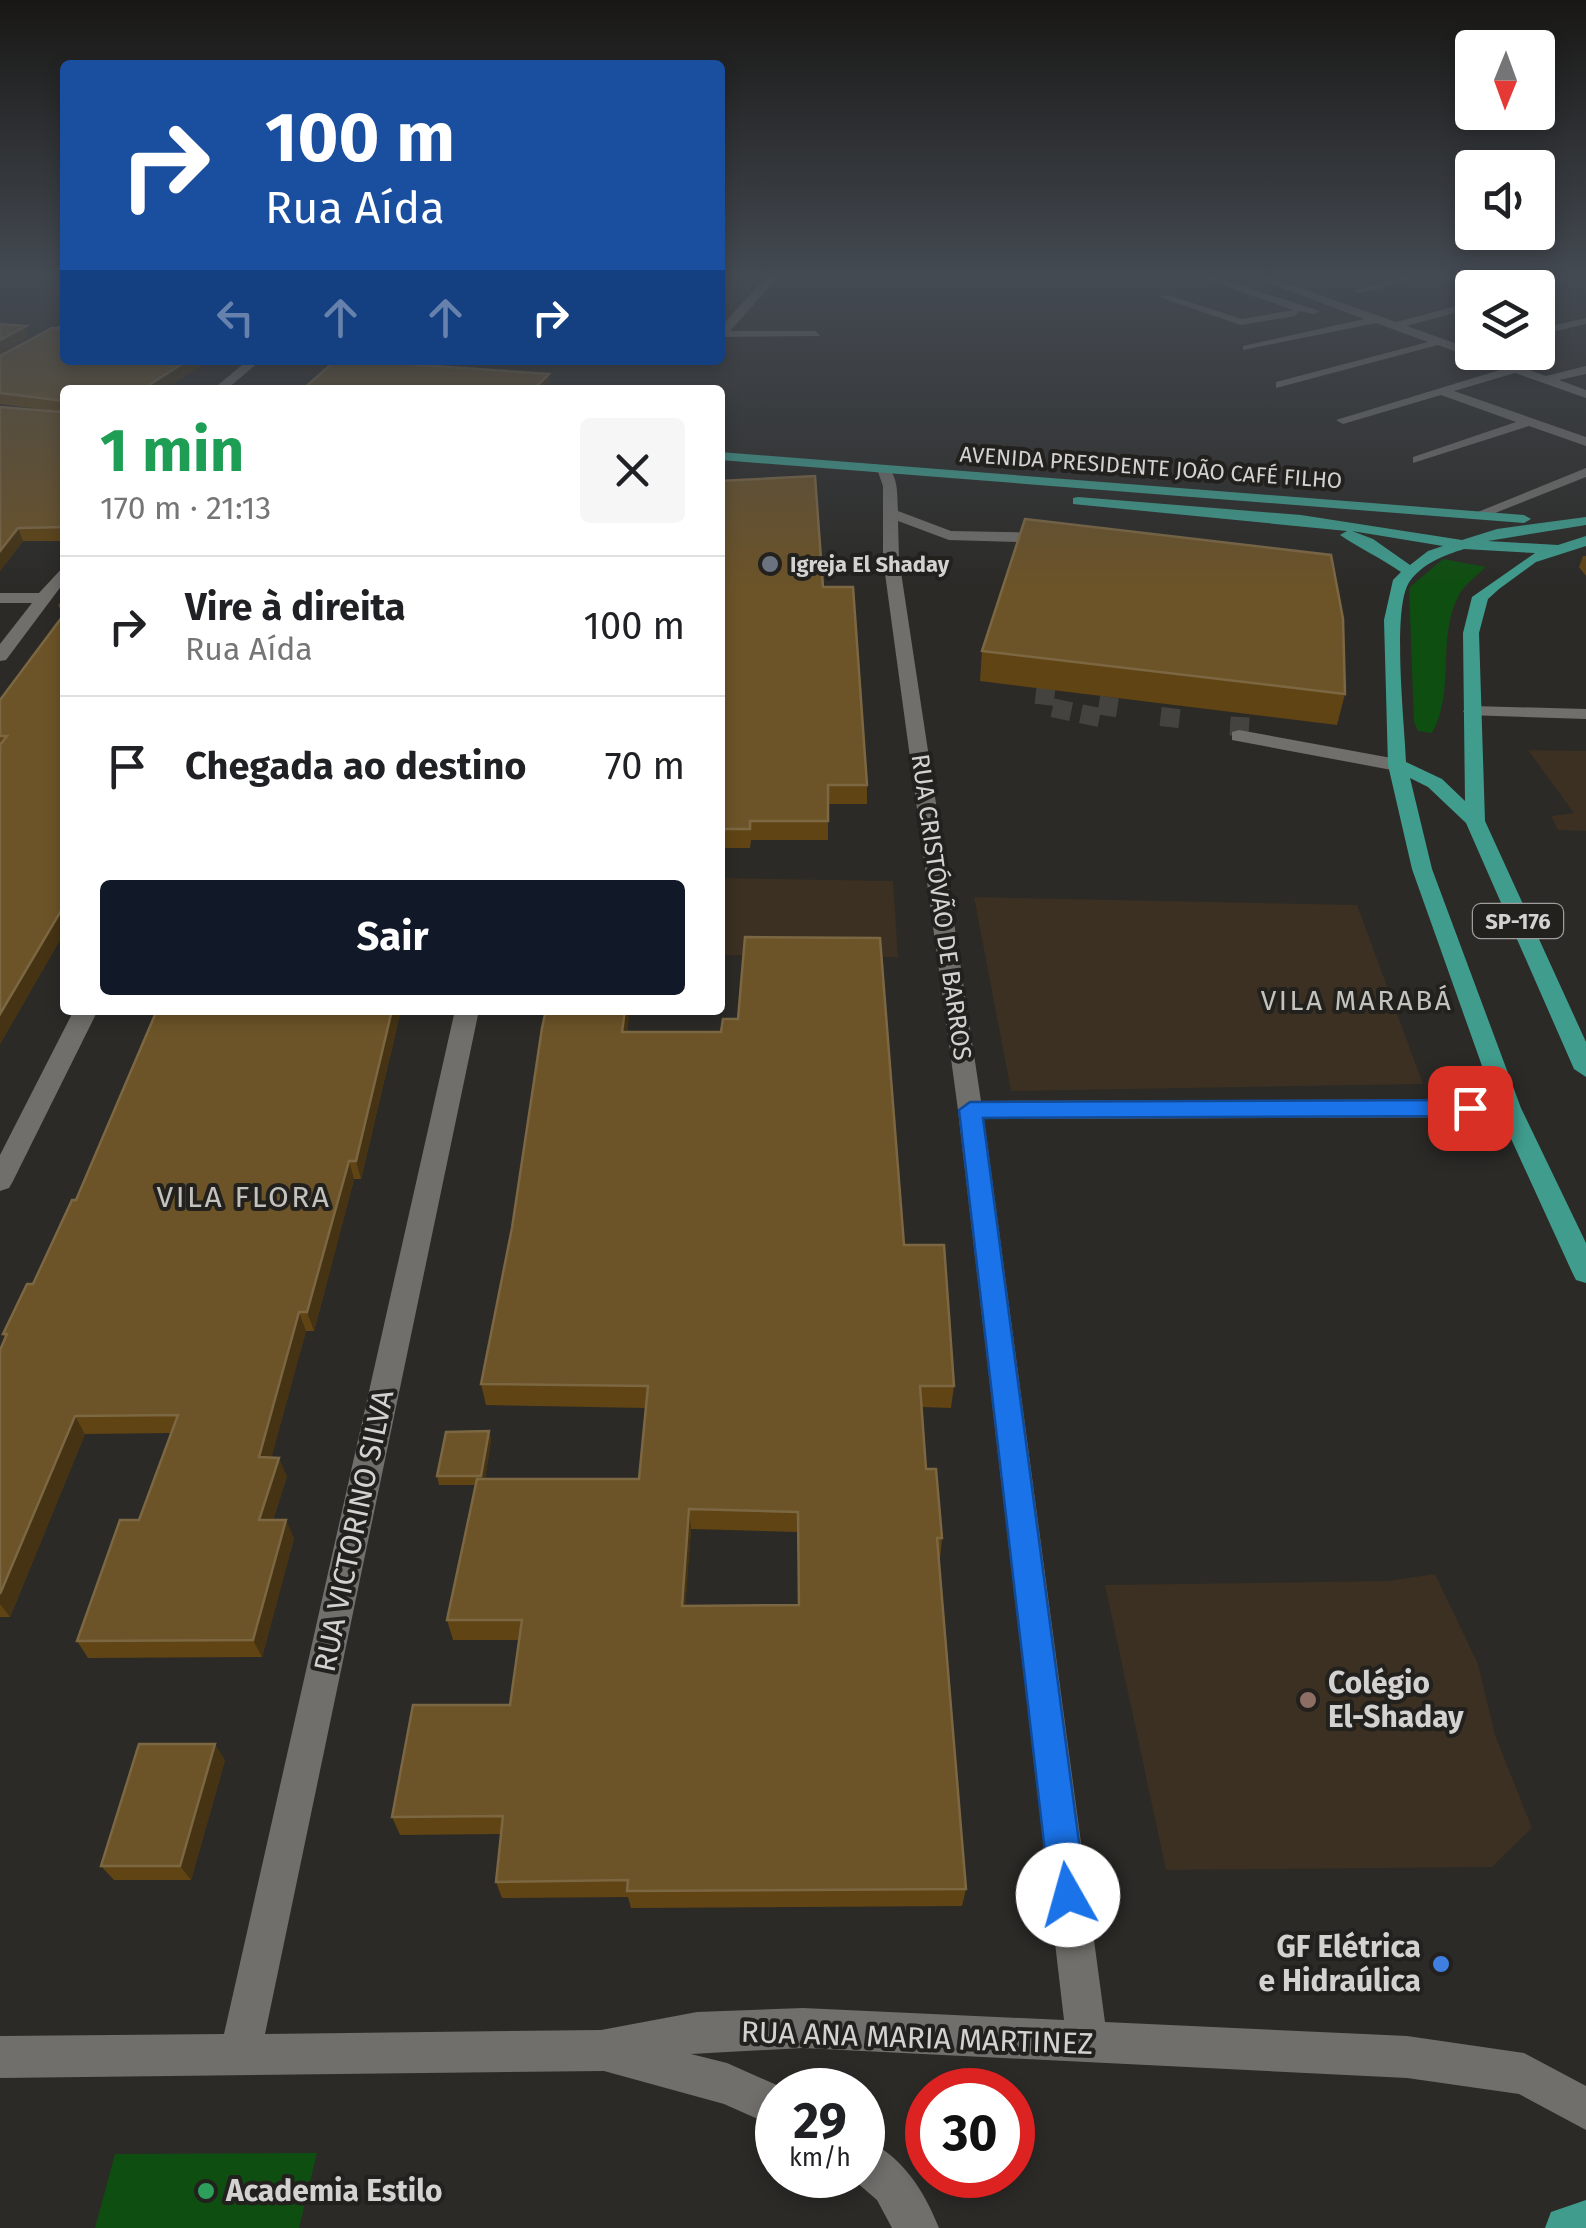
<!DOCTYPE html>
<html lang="pt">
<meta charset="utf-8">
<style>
body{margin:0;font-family:"Fira Sans",sans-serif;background:#f6f6f6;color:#202124;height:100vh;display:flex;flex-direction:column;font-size:38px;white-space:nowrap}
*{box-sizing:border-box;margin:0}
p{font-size:32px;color:#757577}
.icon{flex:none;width:55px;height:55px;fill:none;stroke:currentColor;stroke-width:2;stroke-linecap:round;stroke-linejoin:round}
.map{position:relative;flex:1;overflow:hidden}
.side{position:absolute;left:60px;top:385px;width:665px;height:630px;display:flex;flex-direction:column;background:#fff;border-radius:10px;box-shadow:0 5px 15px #0003}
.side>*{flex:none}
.top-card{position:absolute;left:60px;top:60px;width:665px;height:305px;border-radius:10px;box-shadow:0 5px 15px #0003;background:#1a4fa0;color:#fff;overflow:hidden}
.needle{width:65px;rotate:181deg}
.controls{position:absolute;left:1455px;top:30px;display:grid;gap:20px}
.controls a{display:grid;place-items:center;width:100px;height:100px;border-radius:10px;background:#fff;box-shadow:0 5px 15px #0003;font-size:50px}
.speed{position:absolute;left:755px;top:2068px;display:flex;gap:20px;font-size:50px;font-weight:700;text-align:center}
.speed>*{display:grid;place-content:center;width:130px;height:130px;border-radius:50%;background:#fff;box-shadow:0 5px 15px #0003;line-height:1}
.speed small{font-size:25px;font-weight:400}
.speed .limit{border:15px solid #d22;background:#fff;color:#111}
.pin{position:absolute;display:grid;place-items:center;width:85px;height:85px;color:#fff;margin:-42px;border-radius:20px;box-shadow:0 5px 15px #0006}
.me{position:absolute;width:110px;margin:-55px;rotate:353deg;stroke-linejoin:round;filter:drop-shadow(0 0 8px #0008)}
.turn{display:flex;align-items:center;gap:35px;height:210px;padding:0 40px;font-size:45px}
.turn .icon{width:130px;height:130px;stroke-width:2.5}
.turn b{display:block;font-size:70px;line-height:85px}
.lanes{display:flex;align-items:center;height:95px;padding:0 40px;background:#0003;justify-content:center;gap:50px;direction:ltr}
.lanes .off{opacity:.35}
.round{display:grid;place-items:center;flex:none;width:105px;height:105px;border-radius:10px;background:#f6f6f6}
.overview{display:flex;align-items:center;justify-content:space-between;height:170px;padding:0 40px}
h1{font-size:60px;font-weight:700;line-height:75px;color:#1e9e55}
.button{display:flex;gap:20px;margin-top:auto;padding:20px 40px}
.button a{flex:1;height:115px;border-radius:10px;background:#111827;color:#fff;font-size:40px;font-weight:700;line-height:115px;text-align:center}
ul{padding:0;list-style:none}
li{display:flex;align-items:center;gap:30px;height:140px;padding:0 40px;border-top:2px solid #e0e0e0}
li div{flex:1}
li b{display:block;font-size:38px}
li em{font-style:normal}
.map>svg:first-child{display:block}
</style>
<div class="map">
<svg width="1586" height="2228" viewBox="0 0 1586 2228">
<rect width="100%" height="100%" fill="#2b2a27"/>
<!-- education -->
<g fill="#3b3021">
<path d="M1528,750L1586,751V831L1558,830L1551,816L1574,813Z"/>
<path d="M720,878L893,881L898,957L720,955Z"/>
<path d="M974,897L1357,905L1423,1084L1011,1091Z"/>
<path d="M1435,1574L1478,1664L1495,1735L1532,1828L1492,1867L1166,1870L1105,1585L1388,1581Z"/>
</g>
<!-- green -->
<g fill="#0e4e10">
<path d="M1443,559L1486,567C1477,575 1465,584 1459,595C1436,637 1456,691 1432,733L1418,731L1414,722L1409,588Z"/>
<path d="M317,2153L299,2228H95L115,2154Z"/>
</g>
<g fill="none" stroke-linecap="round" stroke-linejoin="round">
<!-- minor-tunnel -->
<g stroke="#444340" stroke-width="19" stroke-dasharray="19 10" stroke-linecap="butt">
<path d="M1049,657L1044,706L1106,719L1115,663"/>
<path d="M1169,727L1175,672"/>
<path d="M1239,736L1242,681"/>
</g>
<!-- minor -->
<g fill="#706f6b" fill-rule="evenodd">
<path d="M768,276H779L730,331H816L820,336L720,337V327Z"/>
<path d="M1197,276H1212L1320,311L1314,314L1299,311L1295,316L1241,325L1159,297L1168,295L1242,319L1293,310Z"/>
<path d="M1250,276H1266L1396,322L1472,302V308L1407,326L1546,376L1586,366V374L1559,380L1586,390V398L1515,373L1454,391L1586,437V446L1529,426L1413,463V457L1516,422L1441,395L1343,424L1336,420L1503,369L1438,345L1276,388V382L1428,342L1376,323L1243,350V346L1364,319Z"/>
<path d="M1406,276H1426L1359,293L1354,290Z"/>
<path d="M1551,281L1555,286L1538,291L1533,288Z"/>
<path d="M1586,318V324L1538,335V329Z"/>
<path d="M65,322V330L0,367V358Z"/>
<path d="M248,360H261L226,390H212Z"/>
<path d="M884,465C899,473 897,495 898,511L951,531L1051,533L1059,538L1051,543L949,540L898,521L899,559L981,1101L1509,1099L1521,1108L1509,1117L984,1119L1105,2022L1407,2036L1524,2053L1586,2086V2130L1519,2094L1407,2078L803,2048L691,2054L727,2063L788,2090H778V2128L724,2104L604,2071L0,2078V2036L224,2034L455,1010H479L265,2034L601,2030L697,2012L803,2008L1064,2020L958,1110L883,559V486L877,469Z"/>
<path d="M1586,468V477L1480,519L1468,516Z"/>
<path d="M65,565V581L6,660L0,661V644L32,603H0V593H39Z"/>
<path d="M1472,706L1586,709V719L1466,715L1463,711Z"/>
<path d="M1239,730L1397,759L1406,765L1397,771L1232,740V732Z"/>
<path d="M74,1010H98L13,1181L9,1188L0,1191V1155Z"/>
<path d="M862,2138C901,2154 924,2190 939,2228H892L877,2200L848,2175H862Z"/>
</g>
<!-- major -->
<g fill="#409d8e" fill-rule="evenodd">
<path d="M720,452L1524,515L1531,519L1524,523L720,460Z"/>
<path d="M1078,497L1301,515L1462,540L1497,529L1586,517V525L1488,541L1558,545L1586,536V546L1536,562L1499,589L1488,599L1479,633L1485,821L1586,1042V1077L1574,1069L1466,823L1428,787L1410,778L1432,869L1521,1108L1586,1243V1283L1576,1280L1572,1272L1497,1108L1412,869L1388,765L1384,620L1393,580L1401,572C1381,558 1359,548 1340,535L1347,531L1073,504V498ZM1352,531L1443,546L1428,551L1410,565L1373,539ZM1464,549L1535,553L1472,597L1463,633L1465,801L1442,779L1406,762C1405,727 1391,606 1410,581C1423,563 1445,555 1464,549Z"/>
<path d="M1586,2200V2228H1545L1551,2212Z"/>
</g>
</g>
<!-- wall -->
<g fill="#604414" fill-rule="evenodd">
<path d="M0,356L209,360L163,390H65V541H23L0,571V407L61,412L0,404V406Z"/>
<path d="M720,481L823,587L867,785V804H828V840H751L750,848H720Z"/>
<path d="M1583,556H1586V576L1579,567Z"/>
<path d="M65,597V931L0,1044V700L63,616L58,605Z"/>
<path d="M982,651L1345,694L1337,725L980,681Z"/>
<path d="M401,1010L361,1179H354L314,1331H306L271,1457L287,1476L273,1520L294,1538L262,1657L88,1658L77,1641L139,1520L171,1433L85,1434L10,1617H0V1350L5,1338L3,1334L33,1284L76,1200Z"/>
<path d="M628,1032L904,1245L954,1386L951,1408L921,1407L926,1469L942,1538L940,1559H938L966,1889L962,1906L631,1908L628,1897L502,1898L496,1882L501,1834L400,1835L392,1817L510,1705L520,1640H453L447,1620L476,1485H439L437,1476L489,1431L491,1440L485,1479H639L646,1408L486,1405L481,1384L512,1228ZM691,1529L798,1532L799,1605L685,1606Z"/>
<path d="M225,1760L191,1880H114L101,1866Z"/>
</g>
<!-- shaded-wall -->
<g fill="#453313">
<path d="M26,326L29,337L0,354V340Z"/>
<path d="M188,360H209L163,390H141Z"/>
<path d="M549,374L550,386L546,390H533Z"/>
<path d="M18,528L23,541L0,571V551Z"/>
<path d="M65,904V931L0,1044V1014Z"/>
<path d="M392,1010H401L361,1179L356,1161Z"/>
<path d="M625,1010H630L625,1054L622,1032Z"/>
<path d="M349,1161L354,1179L314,1331L307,1312Z"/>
<path d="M299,1312L306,1331L267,1475L259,1457Z"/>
<path d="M75,1416L85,1434L10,1617L0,1604V1594Z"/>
<path d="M489,1431L491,1440L484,1485L481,1476Z"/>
<path d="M279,1458L287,1476L267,1538L259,1520Z"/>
<path d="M689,1509L691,1529L684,1626L682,1606Z"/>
<path d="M286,1520L294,1538L262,1657L253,1640Z"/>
<path d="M215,1744L225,1760L191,1880L180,1866Z"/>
</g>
<!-- building -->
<g fill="#6c5328" stroke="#7c6743" stroke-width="2.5" fill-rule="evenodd">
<path d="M0,324L26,326L0,340Z"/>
<path d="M52,328L65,329V360H188L141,390H65V527L18,528L0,551V407L61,412L65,401L0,393V356Z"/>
<path d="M336,360H347L549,374L533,390H302Z"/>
<path d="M815,476L823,587H853L867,785H828V821H750V829H720V481Z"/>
<path d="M1025,519L1331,555L1343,619L1345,694L982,651Z"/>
<path d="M65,613V904L0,1014V745L7,736H0V700Z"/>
<path d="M745,937L880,938L904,1245H944L954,1386H920L926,1469H936L942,1538H937L966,1889L627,1891L628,1880L496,1882L503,1816L392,1817L413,1705H510L522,1620H447L477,1479H639L648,1386L481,1384L512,1228L542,1028L546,1010H625L622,1032H721L723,1019H738ZM689,1509L798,1512L799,1605L682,1606Z"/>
<path d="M157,1010H392L356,1161H349L307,1312H299L259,1457L279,1458L259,1520H286L253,1640L77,1641L120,1520H139L178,1415L75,1416L0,1594V1350L7,1334H3L27,1284H33L72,1200H76Z"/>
<path d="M489,1431L481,1476H437L446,1432Z"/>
<path d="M139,1744H215L180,1866H101Z"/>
</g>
<!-- sky -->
<linearGradient id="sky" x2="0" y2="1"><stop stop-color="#181715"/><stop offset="0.47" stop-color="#444a52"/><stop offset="1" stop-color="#444a52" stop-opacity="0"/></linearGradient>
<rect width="1586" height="588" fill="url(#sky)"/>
<!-- route -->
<path fill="#1a73e8" stroke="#114b97" stroke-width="2.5" d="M1470,1100L1482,1108L1470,1116L983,1118L1086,1895L1080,1907L1068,1913L1056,1907L1050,1895L959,1110L970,1102Z"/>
<!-- markers -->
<circle fill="#6b7280" stroke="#22211e" stroke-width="4" cx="770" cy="564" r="10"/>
<circle fill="#8d6e63" stroke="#22211e" stroke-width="4" cx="1308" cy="1700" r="10"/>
<circle fill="#3f7fe0" stroke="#22211e" stroke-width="4" cx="1441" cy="1964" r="10"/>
<circle fill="#2e9e5b" stroke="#22211e" stroke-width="4" cx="206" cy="2191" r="10"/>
<g text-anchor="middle" stroke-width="8" stroke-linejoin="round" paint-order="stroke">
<!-- far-street labels -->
<g font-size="22" fill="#d3d2d0" stroke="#22211e">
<text transform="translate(1151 467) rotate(4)" y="8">AVENIDA PRESIDENTE JOÃO CAFÉ FILHO</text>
</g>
<!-- far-poi labels -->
<g font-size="22" font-weight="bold" fill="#d3d2d0" stroke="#22211e" text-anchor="start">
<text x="790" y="572">Igreja El Shaday</text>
</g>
<!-- shield labels -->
<rect fill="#22211e" stroke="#9e9d9b" stroke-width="2.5" x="1473" y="904" width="90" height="34" rx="8"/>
<g font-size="22" font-weight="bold" fill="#d3d2d0">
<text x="1518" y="929">SP-176</text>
</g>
<!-- street labels -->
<g font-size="25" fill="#d3d2d0" stroke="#22211e">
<text transform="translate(942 907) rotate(82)" y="9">RUA CRISTÓVÃO DE BARROS</text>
</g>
<!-- neighbourhood labels -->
<g font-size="28" letter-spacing="2.5" fill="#c3c2bd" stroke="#22211e">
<text x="1357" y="1010">VILA MARABÁ</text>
</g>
<!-- quarter labels -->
<g font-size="30" letter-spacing="2.5" fill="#c3c2bd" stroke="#22211e">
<text x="244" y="1207">VILA FLORA</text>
</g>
<!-- near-street labels -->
<g font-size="30" fill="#d3d2d0" stroke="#22211e">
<text transform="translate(354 1531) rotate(-78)" y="10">RUA VICTORINO SILVA</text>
<text transform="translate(917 2038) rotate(2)" y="10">RUA ANA MARIA MARTINEZ</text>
</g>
<!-- near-poi labels -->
<g font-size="30" font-weight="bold" fill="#d3d2d0" stroke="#22211e" text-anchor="start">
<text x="1328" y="1693">Colégio<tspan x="1328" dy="34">El-Shaday</tspan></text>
<text x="1421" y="1957" text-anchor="end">GF Elétrica<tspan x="1421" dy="34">e Hidraúlica</tspan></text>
<text x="226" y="2201">Academia Estilo</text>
</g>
</g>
</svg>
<div class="controls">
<a><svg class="needle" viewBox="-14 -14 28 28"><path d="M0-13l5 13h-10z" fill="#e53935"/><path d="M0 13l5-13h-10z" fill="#757577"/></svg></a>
<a><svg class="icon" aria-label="sound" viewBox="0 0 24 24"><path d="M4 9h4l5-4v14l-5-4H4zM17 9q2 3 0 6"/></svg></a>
<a><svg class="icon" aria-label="layers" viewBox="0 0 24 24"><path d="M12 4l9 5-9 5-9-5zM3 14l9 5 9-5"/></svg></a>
</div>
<div class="speed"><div>29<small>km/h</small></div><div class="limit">30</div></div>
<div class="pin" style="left:1470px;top:1108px;background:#d93025"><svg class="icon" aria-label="arrive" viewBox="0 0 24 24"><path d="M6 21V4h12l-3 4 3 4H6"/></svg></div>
<svg class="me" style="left:1068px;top:1895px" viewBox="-20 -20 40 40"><circle r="19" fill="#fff"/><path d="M0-13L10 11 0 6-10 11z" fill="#1a73e8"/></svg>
<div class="top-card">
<div class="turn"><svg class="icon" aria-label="right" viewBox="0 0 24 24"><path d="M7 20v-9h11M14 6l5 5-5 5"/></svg><div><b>100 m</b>Rua Aída</div></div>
<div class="lanes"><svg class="icon off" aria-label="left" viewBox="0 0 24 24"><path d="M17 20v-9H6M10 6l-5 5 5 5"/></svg><svg class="icon off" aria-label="ahead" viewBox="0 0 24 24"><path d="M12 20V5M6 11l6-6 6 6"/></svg><svg class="icon off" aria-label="ahead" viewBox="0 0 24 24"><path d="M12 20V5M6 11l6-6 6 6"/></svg><svg class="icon" aria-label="right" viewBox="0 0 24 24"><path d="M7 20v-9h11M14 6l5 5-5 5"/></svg></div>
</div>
<section class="side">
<div class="overview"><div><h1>1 min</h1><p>170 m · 21:13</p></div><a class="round"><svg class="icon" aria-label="close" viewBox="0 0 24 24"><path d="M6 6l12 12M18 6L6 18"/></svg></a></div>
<ul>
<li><svg class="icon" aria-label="right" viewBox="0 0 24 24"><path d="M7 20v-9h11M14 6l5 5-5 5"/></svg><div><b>Vire à direita</b><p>Rua Aída</p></div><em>100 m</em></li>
<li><svg class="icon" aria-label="arrive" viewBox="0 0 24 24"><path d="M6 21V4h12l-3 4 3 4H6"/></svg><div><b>Chegada ao destino</b></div><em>70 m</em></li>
</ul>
<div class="button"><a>Sair</a></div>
</section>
</div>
